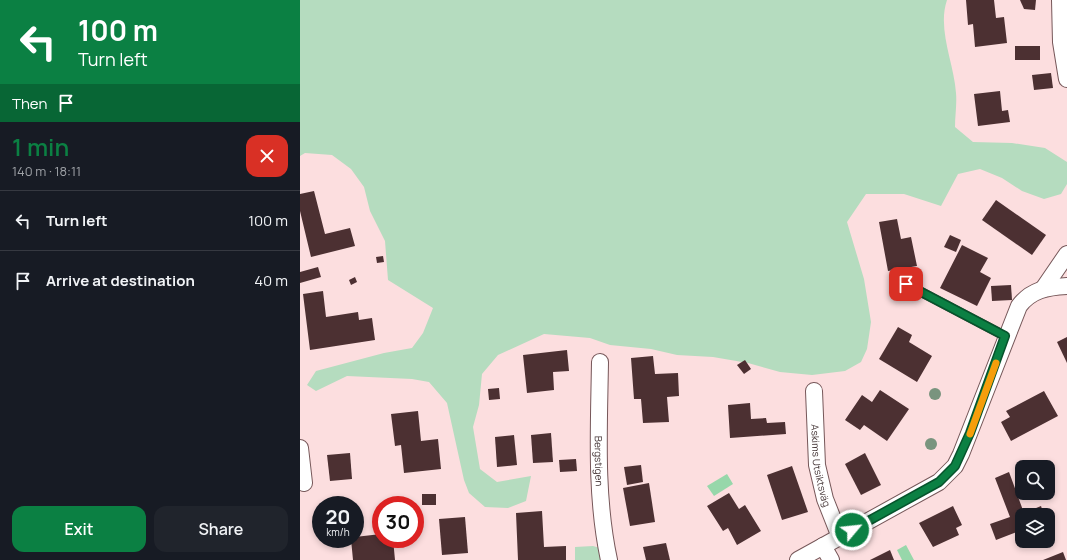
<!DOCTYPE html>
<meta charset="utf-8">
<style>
body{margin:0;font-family:Manrope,sans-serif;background:#20242c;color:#f1f3f6;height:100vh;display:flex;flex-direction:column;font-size:15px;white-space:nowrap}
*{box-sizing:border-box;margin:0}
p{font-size:13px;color:#9ea1a6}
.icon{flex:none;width:22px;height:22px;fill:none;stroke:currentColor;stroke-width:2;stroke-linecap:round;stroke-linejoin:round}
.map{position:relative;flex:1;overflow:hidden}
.drawer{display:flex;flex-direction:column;background:#171b24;width:300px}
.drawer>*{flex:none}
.banner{background:#0b8043;color:#fff;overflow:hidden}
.fabs{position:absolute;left:715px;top:460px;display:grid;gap:8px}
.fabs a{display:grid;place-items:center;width:40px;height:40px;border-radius:8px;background:#171b24;box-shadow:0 2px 6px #0003;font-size:20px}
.speed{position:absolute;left:12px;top:496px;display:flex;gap:8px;font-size:20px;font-weight:700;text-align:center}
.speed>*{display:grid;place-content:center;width:52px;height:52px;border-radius:50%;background:#171b24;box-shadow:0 2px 6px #0003;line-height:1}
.speed small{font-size:10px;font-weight:400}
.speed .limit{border:6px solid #d22;background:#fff;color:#111}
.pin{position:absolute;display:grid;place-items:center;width:34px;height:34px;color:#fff;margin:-17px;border-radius:8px;box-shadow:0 2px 6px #0006}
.me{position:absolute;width:44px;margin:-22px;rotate:62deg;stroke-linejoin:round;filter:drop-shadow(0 0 3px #0008)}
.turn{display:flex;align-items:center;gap:14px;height:84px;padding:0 12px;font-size:18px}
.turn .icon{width:52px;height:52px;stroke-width:2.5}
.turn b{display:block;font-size:28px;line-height:34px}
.then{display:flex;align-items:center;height:38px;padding:0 12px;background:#0003;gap:8px;font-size:15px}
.round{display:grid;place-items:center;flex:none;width:42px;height:42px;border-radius:12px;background:#20242c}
.summary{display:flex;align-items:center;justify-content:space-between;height:68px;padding:0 12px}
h1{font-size:24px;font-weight:600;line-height:30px;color:#0b8043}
.button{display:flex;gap:8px;margin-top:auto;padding:8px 12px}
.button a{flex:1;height:46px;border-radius:12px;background:#0b8043;color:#fff;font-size:16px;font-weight:600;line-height:46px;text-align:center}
.button a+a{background:#20242c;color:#f1f3f6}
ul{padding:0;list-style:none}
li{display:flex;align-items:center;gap:12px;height:60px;padding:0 12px;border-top:1px solid #363941}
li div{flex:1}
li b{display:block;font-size:15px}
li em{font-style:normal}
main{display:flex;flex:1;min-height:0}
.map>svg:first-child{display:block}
</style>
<main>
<section class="drawer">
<div class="banner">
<div class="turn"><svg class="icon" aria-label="left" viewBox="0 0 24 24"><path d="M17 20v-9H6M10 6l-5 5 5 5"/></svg><div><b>100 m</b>Turn left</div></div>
<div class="then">Then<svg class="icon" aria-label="arrive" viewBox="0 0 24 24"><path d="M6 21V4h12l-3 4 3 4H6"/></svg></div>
</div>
<div class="summary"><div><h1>1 min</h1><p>140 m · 18:11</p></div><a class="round" style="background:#d93025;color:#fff"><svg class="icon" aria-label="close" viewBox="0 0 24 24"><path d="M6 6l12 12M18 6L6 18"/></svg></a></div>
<ul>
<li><svg class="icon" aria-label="left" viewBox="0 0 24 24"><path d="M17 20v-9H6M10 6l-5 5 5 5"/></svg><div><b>Turn left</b></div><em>100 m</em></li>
<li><svg class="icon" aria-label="arrive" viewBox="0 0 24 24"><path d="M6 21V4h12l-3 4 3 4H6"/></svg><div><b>Arrive at destination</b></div><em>40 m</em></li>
</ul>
<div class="button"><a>Exit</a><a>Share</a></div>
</section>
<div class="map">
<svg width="767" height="560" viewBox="0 0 767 560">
<rect width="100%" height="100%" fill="#fcdedf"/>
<!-- green -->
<g fill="#b5dcbf">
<path d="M0,0H647C637,29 654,63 656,93C657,104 655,116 655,127L673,142L712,143L745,148L767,162V184L761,194L744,199L722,191L702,178L680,169L658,174L641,206L604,194H566L547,222L564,279L571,322L567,349L561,362L545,371L512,375L480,372L448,363L413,357L377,355L351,349L310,345L290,338L244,334L198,355L182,374L179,405L173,427L180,469L197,482L231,476L226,501L208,508L185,507L169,493L164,480L147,403L129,382L112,379L47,376L16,391L7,385L16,371L84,353L112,348L123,333L133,308L88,280L85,241L70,211L64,187L51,169L32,155L5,153L0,156Z"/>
<path d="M293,546L300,548L303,560H275V547Z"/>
</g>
<!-- water -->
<g fill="#97d7aa">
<path d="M427,474L433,484L414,496L407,486Z"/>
<path d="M606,545L614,560H602L597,550Z"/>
</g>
<!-- building -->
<g fill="#4c3032">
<path d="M666,0H694L696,18L704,17L707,43L675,47L673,24L668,25Z"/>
<path d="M720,0H736L735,10L724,9Z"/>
<rect x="715" y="46" width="25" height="14"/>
<path d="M751,73L753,88L734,90L732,75Z"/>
<path d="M700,91L702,111L708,110L710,122L678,126L674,94Z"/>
<path d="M14,191L25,234L50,228L55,246L11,257L0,211V194Z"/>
<path d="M696,200L746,235L732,255L682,220Z"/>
<path d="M597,219L601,239L611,237L617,266L588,271L579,222Z"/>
<path d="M650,235L661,240L656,252L644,247Z"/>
<path d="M662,245L688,258L680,272L691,278L677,306L640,288Z"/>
<path d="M83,256L84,262L77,263L76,257Z"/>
<path d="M18,267L21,277L0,283V272Z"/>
<path d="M55,277L57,282L51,285L49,280Z"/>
<path d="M711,285L712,300L692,301L691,286Z"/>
<path d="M23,291L26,317L58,312L59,320L72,318L75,340L10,350L3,294Z"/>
<path d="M598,327L612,335L609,342L632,356L617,382L579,359Z"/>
<path d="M767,337V363L757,342Z"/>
<path d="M267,350L269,371L253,372L254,390L227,393L223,355Z"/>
<path d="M353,356L355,374L378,373L379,396L367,397L369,422L343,423L341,399H334L331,358Z"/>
<path d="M445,360L451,369L444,374L437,365Z"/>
<path d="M199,388L200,399L189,400L188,389Z"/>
<path d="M580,390L609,409L587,441L564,425L560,430L545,420L562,395L572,402Z"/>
<path d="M744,391L758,416L711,441L701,422L710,417L706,411Z"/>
<path d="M450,403L451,419L466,418L467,423L485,422L486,434L430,438L428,405Z"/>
<path d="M118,411L121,441L138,439L141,469L104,473L101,445L95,446L91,414Z"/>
<path d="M251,433L253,462L233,463L231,435Z"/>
<path d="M214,435L217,465L197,467L195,437Z"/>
<path d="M50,453L52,479L30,481L27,455Z"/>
<path d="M565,453L581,485L561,495L545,464Z"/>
<path d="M276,459L277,471L260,472L259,460Z"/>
<path d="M341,465L343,482L327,485L324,467Z"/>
<path d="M492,466L508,512L482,520L467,475Z"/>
<path d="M709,472L724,513L741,506L744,515H722V530L696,540L690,524L710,517L695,478Z"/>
<path d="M349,483L355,522L330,526L323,488Z"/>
<path d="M429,493L439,509L445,505L461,531L437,545L428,528L423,531L407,506Z"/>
<rect x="122" y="494" width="14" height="11"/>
<path d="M653,506L662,525L656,528L659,535L633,547L619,523Z"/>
<path d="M242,511L244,547L266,546V560H218L216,513Z"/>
<path d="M165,517L168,553L142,555L139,519Z"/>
<path d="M81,534V539H93L95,560H53L51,539H55V537Z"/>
<path d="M366,543L370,560H346L343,547Z"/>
<path d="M590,550L594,560H570Z"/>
<path d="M763,552L766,560H743Z"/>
</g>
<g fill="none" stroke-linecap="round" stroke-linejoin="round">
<!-- service casing -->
<g stroke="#765759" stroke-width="10">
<path id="service" d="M606,284L705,336"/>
</g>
<!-- minor casing -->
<g stroke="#765759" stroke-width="18">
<g id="minor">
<path d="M760,0L761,42L767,79"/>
<path d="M743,289L767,254"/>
<path id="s1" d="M300,362C299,428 295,495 309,560"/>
<path id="s2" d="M514,391L517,465L525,499L540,537"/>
<path d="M0,448L4,483"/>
<path d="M523,546L531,560"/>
<path d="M498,560L639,482L655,466L661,454L719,306C731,290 747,287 767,286"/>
</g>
</g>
<!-- service -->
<use href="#service" stroke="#fff" stroke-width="8"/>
<!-- minor -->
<use href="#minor" stroke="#fff" stroke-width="16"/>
</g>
<!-- trees -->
<g fill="#79947e">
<circle cx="635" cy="394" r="6"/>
<circle cx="631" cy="444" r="6"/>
</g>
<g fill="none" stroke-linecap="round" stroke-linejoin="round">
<!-- route casing -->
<g stroke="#07532c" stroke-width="10">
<path id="route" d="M552,530L639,482L655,466L670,433L705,336L606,284"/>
</g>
<!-- route -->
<use href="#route" stroke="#0b8043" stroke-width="7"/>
<!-- slow -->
<path stroke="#f59e0b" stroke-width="7" d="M670,434L696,363"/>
</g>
<g text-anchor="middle" stroke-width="4" stroke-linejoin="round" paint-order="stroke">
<!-- street labels -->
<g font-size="10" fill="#423334" stroke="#faf2f2">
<text dy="4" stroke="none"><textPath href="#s1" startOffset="99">Bergstigen</textPath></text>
<text dy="4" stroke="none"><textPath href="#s2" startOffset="75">Askims Utsiktsväg</textPath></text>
</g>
</g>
</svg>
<div class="fabs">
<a><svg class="icon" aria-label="search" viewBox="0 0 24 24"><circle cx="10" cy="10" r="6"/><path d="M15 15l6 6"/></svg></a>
<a><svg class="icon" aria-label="layers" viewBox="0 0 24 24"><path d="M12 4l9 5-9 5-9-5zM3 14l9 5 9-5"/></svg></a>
</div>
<div class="speed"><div>20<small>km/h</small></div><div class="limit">30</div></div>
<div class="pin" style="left:606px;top:284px;background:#d93025"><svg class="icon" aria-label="arrive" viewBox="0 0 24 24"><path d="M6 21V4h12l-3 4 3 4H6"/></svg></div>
<svg class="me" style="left:552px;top:530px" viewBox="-20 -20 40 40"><circle r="17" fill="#0b8043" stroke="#fff" stroke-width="3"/><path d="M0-11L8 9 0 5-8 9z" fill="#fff"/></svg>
</div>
</main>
